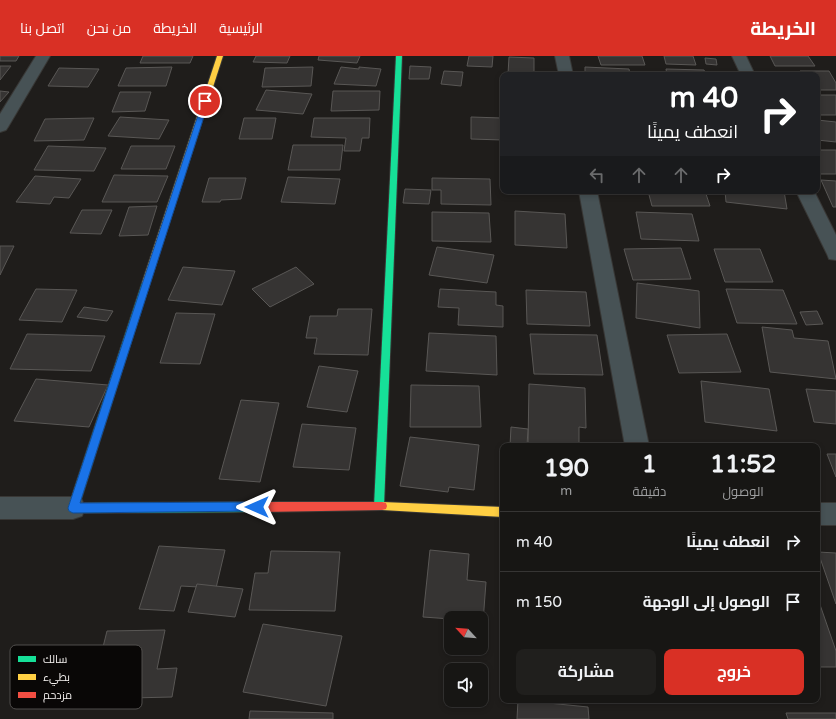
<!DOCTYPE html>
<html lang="ar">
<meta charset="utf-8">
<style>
body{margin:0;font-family:"Varela Round",Cairo,sans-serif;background:#201f1d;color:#f1f3f6;direction:rtl;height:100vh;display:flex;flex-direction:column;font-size:15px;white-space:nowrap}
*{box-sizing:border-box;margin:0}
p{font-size:13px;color:#9e9fa0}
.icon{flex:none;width:22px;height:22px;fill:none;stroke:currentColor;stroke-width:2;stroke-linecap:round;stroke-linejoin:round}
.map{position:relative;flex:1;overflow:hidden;direction:ltr}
.drawer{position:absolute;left:500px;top:387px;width:320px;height:260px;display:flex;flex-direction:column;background:#171614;border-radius:8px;box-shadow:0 2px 6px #0003,0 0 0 1px #363534;direction:rtl}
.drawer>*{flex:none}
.top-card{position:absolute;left:500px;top:16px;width:320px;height:122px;border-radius:8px;box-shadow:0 2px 6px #0003,0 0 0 1px #363534;direction:rtl;background:#202124;color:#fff;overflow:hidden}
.needle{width:26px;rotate:296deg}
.controls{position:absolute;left:444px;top:555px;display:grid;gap:8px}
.controls a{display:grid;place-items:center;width:44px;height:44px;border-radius:8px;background:#171614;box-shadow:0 2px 6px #0003,0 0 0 1px #363534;font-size:20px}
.pin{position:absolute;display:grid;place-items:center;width:34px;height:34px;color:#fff;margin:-17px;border:2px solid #fff;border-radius:50%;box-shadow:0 1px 4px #0007}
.me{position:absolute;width:44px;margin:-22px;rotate:270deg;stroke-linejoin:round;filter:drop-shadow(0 0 3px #0008)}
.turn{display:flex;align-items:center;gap:14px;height:84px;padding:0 16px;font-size:18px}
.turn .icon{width:52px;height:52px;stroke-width:2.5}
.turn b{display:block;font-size:28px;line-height:34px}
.lanes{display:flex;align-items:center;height:38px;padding:0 16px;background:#0003;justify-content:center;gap:20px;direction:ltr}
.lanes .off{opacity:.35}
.eta{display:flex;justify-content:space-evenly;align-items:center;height:68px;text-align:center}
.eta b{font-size:24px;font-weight:700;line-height:28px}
.button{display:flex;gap:8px;margin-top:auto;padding:8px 16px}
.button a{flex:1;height:46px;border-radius:8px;background:#d93025;color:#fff;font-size:16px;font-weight:700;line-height:46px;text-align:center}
.button a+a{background:#201f1d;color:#f1f3f6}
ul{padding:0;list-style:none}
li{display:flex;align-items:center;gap:12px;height:60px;padding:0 16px;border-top:1px solid #363534}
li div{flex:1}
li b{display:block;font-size:15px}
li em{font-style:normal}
header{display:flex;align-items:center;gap:24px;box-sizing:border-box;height:56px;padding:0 20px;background:#d93025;color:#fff}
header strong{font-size:19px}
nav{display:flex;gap:22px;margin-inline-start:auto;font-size:14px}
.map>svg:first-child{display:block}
</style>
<header>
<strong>الخريطة</strong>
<nav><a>الرئيسية</a><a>الخريطة</a><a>من نحن</a><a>اتصل بنا</a></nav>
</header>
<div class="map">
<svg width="836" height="663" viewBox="0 0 836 663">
<rect width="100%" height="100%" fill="#1f1d1b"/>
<!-- building -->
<g fill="#363433" stroke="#595755">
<path d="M0,0H19L16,5H0Z"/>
<path d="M143,0H193L190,7H140Z"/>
<path d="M256,0H290L287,7L253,6Z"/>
<path d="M319,0H360L357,7L318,4Z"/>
<path d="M469,0H493L492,11L467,10Z"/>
<path d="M598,0H642L645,9H601Z"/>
<path d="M664,0H693L696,9L666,8Z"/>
<path d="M770,0H808L815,10H775Z"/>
<path d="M509,1L534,2V19L508,18Z"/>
<path d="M705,2L716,3L717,9L706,8Z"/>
<path d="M0,10H11L0,24Z"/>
<path d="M410,10L431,11L429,23H409Z"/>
<path d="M172,11L166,30H118L126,12Z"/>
<path d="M313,11L311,30L262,31L265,12Z"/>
<path d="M341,11L359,13V11L381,13L376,30L334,28Z"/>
<path d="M585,11L629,13L630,19H585Z"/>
<path d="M59,12L99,13L88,31L48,30Z"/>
<path d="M666,13L704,14L706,19H667Z"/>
<path d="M444,15L463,16L461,30L441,28Z"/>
<path d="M800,15H829L836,27V34H817V19H802Z"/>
<path d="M266,34L312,38L303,58L256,54Z"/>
<path d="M0,35L9,36L0,46Z"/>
<path d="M333,35H380L379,54L331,55Z"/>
<path d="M120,36H151L145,55L112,56Z"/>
<rect x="817" y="39" width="19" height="20"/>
<path d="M120,61L169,64L159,83L108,80Z"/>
<path d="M471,61L502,62V84L471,83Z"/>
<path d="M94,62L84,84L34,85L45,63Z"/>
<path d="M244,62H276L272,83H239Z"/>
<path d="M314,62H370L369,82H362L360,95H344L346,82L311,81Z"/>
<path d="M817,64L836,66V86L817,84Z"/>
<path d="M293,89H343L340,114H288Z"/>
<path d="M48,90L106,92L94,115L34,114Z"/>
<path d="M131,90H175L166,113H121Z"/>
<rect x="817" y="94" width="19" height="24"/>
<path d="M114,119L168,120L157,146H102Z"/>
<path d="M35,120L81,123L69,142L54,141L50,148L16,146Z"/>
<path d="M288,121L340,123L335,148L281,146Z"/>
<path d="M209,122H246L241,143L221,144L220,146H202Z"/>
<path d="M432,122L490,123L491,149L441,148V134H432Z"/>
<path d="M821,124L836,125V151H833Z"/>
<path d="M405,133L431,134L429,148L403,147Z"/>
<path d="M648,135H705L710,150H652Z"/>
<path d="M725,135H784L787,153L726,146Z"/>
<path d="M157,150L148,179L119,180L129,151Z"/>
<path d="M82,154H112L101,178L70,177Z"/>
<path d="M515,155L565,158L567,192L515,189Z"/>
<path d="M432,156L489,157L491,186L432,185Z"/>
<path d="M636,156L692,158L699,185L641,183Z"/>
<path d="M0,190H14L0,219Z"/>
<path d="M437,191L494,199L487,227L429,219Z"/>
<path d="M681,192L691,223L633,224L624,193Z"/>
<path d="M714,193H760L773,226H725Z"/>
<path d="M183,211L235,215L222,249L168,244Z"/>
<path d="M296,211L314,228L270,251L252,233Z"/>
<path d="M637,227L699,235L700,272L636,262Z"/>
<path d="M36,233L77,234L62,266L19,264Z"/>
<path d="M440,233L496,236V249L503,250V271L458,269L459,252L438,251Z"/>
<path d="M726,233L783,234L797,268L737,267Z"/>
<path d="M526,234L586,236L590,270L527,268Z"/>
<path d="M84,251L113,255L107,265L77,261Z"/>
<path d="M338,253H372L368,299L314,298L317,282H306L310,260H337Z"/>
<path d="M817,255L823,268L806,269L800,256Z"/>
<path d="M176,257L215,258L200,308L160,307Z"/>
<path d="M762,271L792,274L794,282L828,285L836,323L770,316Z"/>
<path d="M429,277L496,280L497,319L426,315Z"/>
<path d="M27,278L105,280L91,315L10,313Z"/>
<path d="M530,278L597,279L603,319L534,318Z"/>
<path d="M727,278L741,316L679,317L667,279Z"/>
<path d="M319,310L358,315L347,356L307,351Z"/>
<path d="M36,323L108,329L89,371L14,365Z"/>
<path d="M701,325L769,333L777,375L705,366Z"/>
<path d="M529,328L585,332L586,372L579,371V390H528Z"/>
<path d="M411,329L479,330L481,371H410Z"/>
<path d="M806,333L836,335V368L814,366Z"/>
<path d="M241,344L279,347L260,426L219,423Z"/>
<path d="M302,368L356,372L349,414L293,411Z"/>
<path d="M511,371L528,373L527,390H510Z"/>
<path d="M410,381L479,389L474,434L449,431L448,436L400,430Z"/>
<path d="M715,387L780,388L781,390H716Z"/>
<path d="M827,398H836V421Z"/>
<path d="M159,490L225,494L216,532L181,530L174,555L139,553Z"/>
<path d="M430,494L469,498L467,524L486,526L483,566H481V562H451V563L423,561Z"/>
<path d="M271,495L340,496L335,555L249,554L255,517H268Z"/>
<path d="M818,496L836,497V548Z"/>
<path d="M197,528L243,533L235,561L188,556Z"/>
<path d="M817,540L836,595V611H817Z"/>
<path d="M263,568L342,580L326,650L243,636Z"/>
<path d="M165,574L157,613L177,612L172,641L90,643L107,575Z"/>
<path d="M518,644L588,651L589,663H517Z"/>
<path d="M250,655L333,657V663H249Z"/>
<path d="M786,657H836V663H788Z"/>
</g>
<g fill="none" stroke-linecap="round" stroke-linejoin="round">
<!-- street casing -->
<g stroke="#383735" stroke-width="2">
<g id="street">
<path d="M36,0H50L8,71L6,74L0,76V58Z"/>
<path d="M555,0H569L573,19H559Z"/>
<path d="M732,0H746L755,19H741Z"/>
<path d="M579,135H597L649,390H625Z"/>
<path d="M796,135H814L836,179V204L829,203L827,198Z"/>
<path d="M0,441H73L82,444L85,452L82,460L73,463H0Z"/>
<rect x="817" y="447" width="19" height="22"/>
</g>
</g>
<!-- fast casing -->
<g stroke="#383735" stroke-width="2">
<g id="fast">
<path d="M396,0H402L384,450L383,453L379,454L375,453L374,450Z"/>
<path d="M146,224L150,227L80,447L261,446L265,448L266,451L265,454L261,456L73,457L69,455L68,452L142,227Z"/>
</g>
</g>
<!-- slow casing -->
<g stroke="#383735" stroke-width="2">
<g id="slow">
<path d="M217,0H223L150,227L146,230L143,229L142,227Z"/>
<path d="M382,446L503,451V461L382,454L378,453L377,450L378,447Z"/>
</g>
</g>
<!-- jam casing -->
<g stroke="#383735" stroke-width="2">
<path id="jam" d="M261,446H382L386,447L387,450L386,453L382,454L261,456L257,454L256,451L257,448Z"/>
</g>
<!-- street -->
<use href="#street" fill="#475255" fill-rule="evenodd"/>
<!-- fast -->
<use href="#fast" fill="#16e098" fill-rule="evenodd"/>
<!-- slow -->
<use href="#slow" fill="#ffcf43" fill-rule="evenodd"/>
<!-- jam -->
<use href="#jam" fill="#f24e42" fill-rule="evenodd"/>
</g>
<!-- route -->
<path fill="#1a73e8" stroke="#114b97" d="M203,44L209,45L80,447L257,446L260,448L262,451L260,454L257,455L73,457L69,455L68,452Z"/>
<!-- legend -->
<rect x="10" y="589" width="132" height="64" rx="6" fill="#090706" stroke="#504e4c" stroke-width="1"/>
<rect x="18" y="600" width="18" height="6" fill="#16e098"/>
<rect x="18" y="618" width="18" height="6" fill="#ffcf43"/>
<rect x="18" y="636" width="18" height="6" fill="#f24e42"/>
<g font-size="11" fill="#f5f2f0">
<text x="43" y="607">سالك</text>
<text x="43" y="625">بطيء</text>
<text x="43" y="643">مزدحم</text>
</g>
</svg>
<div class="controls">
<a><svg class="needle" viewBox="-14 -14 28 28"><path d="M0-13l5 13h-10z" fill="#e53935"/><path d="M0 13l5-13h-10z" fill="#9e9fa0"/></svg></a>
<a><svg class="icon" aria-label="sound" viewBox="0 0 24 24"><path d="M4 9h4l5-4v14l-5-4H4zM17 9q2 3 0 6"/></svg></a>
</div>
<div class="pin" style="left:205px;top:45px;background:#d93025"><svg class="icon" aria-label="arrive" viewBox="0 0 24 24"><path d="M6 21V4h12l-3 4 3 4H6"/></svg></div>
<svg class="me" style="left:257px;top:451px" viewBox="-20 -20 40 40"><path d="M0-17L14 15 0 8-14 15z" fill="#1a73e8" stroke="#fff" stroke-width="4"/></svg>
<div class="top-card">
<div class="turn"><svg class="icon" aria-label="right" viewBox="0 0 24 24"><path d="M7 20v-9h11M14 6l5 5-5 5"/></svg><div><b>40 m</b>انعطف يمينًا</div></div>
<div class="lanes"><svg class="icon off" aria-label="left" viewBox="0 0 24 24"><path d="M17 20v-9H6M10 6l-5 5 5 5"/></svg><svg class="icon off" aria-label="ahead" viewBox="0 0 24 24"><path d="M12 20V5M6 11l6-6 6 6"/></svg><svg class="icon off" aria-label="ahead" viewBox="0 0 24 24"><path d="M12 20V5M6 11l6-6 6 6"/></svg><svg class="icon" aria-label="right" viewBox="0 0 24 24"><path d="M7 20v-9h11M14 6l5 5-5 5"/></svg></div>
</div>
<section class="drawer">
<div class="eta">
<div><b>11:52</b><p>الوصول</p></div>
<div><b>1</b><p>دقيقة</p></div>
<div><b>190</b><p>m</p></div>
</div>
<ul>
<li><svg class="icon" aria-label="right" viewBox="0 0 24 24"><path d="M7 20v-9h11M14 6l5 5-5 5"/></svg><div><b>انعطف يمينًا</b></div><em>40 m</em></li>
<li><svg class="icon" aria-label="arrive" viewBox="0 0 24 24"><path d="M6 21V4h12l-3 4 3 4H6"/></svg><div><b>الوصول إلى الوجهة</b></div><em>150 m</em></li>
</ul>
<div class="button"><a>خروج</a><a>مشاركة</a></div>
</section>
</div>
